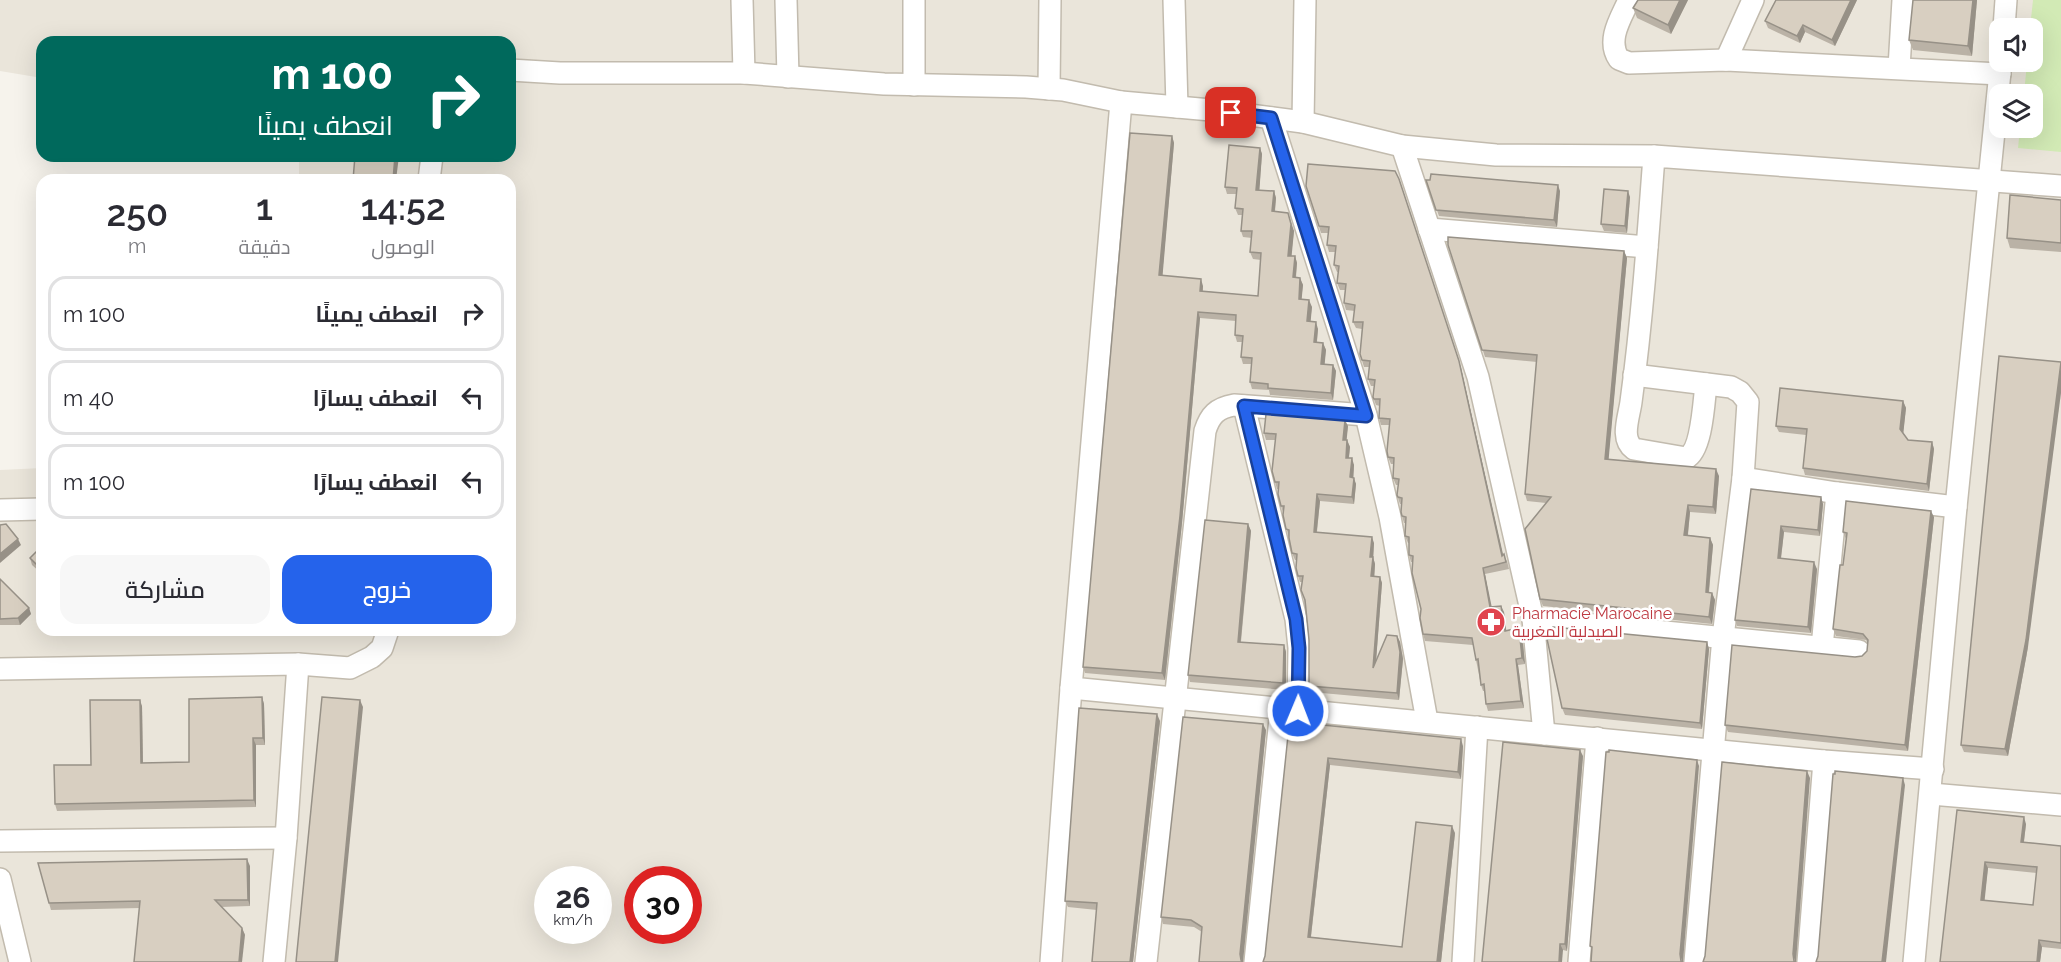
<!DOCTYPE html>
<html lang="ar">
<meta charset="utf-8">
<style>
body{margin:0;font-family:Raleway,Cairo,sans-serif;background:#f7f7f7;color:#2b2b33;direction:rtl;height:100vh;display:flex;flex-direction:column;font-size:22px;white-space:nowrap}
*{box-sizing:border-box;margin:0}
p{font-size:20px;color:#7c7c81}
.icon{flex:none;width:33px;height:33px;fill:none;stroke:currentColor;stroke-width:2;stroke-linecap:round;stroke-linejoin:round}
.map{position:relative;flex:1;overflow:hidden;direction:ltr}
.details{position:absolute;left:36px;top:174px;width:480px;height:462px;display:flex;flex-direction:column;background:#fff;border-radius:18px;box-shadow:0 6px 24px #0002;direction:rtl}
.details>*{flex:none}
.guide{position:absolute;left:36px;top:36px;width:480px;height:126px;border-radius:18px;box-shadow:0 6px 24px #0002;direction:rtl;background:#00695c;color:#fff;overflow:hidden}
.controls{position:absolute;left:1989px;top:18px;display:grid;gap:12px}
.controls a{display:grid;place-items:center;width:54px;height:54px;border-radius:12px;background:#fff;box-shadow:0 6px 24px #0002;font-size:30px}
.speed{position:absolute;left:534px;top:866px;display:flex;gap:12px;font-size:30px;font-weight:700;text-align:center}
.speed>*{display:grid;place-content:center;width:78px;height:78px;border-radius:50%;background:#fff;box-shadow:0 6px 24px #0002;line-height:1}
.speed small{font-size:15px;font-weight:400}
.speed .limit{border:9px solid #d22;background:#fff;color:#111}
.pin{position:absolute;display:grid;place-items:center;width:51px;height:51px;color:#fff;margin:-26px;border-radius:12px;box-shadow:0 3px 9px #0006}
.me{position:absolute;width:66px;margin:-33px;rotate:1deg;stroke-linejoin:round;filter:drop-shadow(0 0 4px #0008)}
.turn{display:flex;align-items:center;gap:21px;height:126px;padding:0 24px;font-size:27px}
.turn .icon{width:78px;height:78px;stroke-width:2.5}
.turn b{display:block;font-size:42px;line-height:51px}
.eta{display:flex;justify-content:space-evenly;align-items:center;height:102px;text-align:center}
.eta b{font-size:36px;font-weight:600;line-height:42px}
.primary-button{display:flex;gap:12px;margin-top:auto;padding:12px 24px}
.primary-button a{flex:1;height:69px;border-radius:18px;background:#2563eb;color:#fff;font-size:24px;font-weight:600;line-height:69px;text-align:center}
.primary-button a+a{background:#f7f7f7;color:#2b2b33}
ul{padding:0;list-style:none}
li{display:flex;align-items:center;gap:18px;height:75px;margin:0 12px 9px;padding:0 12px;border:3px solid #e1e1e2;border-radius:18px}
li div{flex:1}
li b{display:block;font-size:22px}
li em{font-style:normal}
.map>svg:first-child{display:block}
</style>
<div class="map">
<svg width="2061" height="962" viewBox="0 0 2061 962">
<rect width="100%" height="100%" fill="#f6f3ec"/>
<!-- residential -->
<path fill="#eae5da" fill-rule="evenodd" d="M0,0H2061V962H0V470L42,468V630H510V180H299V156H510V42H42V78L0,71ZM2000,28H2032V62H2000ZM2000,94H2032V128H2000ZM548,879H598V930H548ZM638,879H688V930H638Z"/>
<!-- green -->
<path fill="#d2eab5" d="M2033,0H2061V152L2018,148L2020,128H2032V94H2024L2027,62H2032V28H2030Z"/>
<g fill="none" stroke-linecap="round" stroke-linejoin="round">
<!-- minor casing -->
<g stroke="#c2bbae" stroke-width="24">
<g id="minor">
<path d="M742,0L744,73"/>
<path d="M786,0L788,77"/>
<path d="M1174,0L1177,107"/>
<path d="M1629,0C1621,18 1606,40 1619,59L1629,63L1726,60L2000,74"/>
<path d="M2004,28L2006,0"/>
<path d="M1726,60L1753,0"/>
<path d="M1899,68L1903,0"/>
<path d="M510,70L560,73H744L884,84L1026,87L1063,90L1121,102"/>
<path d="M914,85V0"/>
<path d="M1049,89L1050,0"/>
<path d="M1271,118L1366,415L1390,517L1427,721"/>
<path d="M1303,122L1305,0"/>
<path d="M1402,146L1478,377L1533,619L1544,734"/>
<path d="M429,180L432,156"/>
<path d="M1429,229L1647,247"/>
<path d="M1634,375L1731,387L1740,392L1748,402L1743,478L1723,637L1695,962"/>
<path d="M1706,384C1704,400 1702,451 1686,458L1634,449C1620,439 1629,417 1631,402C1642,321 1648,238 1654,156L2061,186"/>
<path d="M1244,406L1296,619L1299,648L1298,711"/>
<path d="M1743,478L1837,493L1956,507"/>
<path d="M0,510L42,509"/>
<path d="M1533,619L1859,651"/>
<path d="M1822,647L1837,493"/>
<path d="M0,669L298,664L350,668L372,657L382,648L388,630"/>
<path d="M1071,688L1824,761L1933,769"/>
<path d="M1931,794L2061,805"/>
<path d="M0,841L286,838"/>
<path d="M0,879L20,962"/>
<path d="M274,962L286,838L298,664"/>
<path d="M1051,962L1071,688L1121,102L1211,110L1303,122L1402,146L1496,155L1654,156"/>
<path d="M1146,962L1205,431C1210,415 1217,408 1234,405L1366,415"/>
<path d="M1255,962L1281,709"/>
<path d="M1463,962L1477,727"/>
<path d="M1579,962L1597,738"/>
<path d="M1808,962L1824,761"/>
<path d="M1914,962L1956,507L2001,62"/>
</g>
</g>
<!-- minor -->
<use href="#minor" stroke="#fff" stroke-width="21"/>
</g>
<!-- wall -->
<g fill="#bab2a6" fill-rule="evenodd">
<path d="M1688,0L1671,34L1637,18L1633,8Z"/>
<path d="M1857,0L1835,46L1805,32L1800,43L1768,28L1765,21Z"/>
<path d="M1913,0H1977L1972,56L1913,50L1909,40Z"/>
<path d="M1172,136L1174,143L1162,276L1203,286V291L1258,296L1261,260L1253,259L1250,252L1252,238L1243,237L1241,231L1242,215H1238L1235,208L1237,194H1227L1225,187L1260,148L1262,154L1259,190L1274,191L1276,198L1275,212L1294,231L1291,256H1295L1297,263L1296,278H1300L1303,285L1301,299L1312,307L1310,321L1318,329L1317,342L1323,343L1326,350L1324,364L1333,365L1336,371L1333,400L1270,395L1269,390L1252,389L1250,382L1252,364H1243L1241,357L1242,342H1237L1235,335L1236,321L1200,318L1182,523L1165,680L1085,673L1083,667Z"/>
<path d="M1426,180L1560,191L1557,227L1439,216Z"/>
<path d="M1401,185L1461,368L1503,556L1507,561L1509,569L1485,574L1491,607L1504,612L1506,631L1517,638L1523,644L1525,664L1518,665L1524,708L1488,711L1486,704L1485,691H1483L1481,685L1473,645L1425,641L1423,634L1421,609L1413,562H1411L1409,555V543H1408L1405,536V523H1404L1402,516L1401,504H1400L1397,495L1398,485H1396L1393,478L1394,464H1391L1388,457L1389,425H1381L1379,418L1380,406L1376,405L1373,397L1374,386H1371L1368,379L1369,367H1364L1360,354L1362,329L1356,328L1353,322L1355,311L1346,310L1344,303L1345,290H1340L1337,283L1338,272H1337L1334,265L1335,252H1329L1327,245L1328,233H1321L1306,186Z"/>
<path d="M1630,197L1627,233L1604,231L1601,224Z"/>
<path d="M2061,200V252L2010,248L2007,238Z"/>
<path d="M1448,245L1624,251L1627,258L1608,460L1719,476L1716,514L1690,512L1688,535L1710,538L1713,545L1709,593H1712L1715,600L1712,624L1543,606L1540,599L1546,503L1527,501L1525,494L1537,362L1485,357Z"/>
<path d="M1903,401L1906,408L1903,433L1908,440L1932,442L1934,449L1929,491L1805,475L1803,468L1806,435L1779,432L1776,426Z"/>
<path d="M1348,426L1346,440H1347L1350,447L1349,458L1354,465L1353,478L1356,484L1354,504L1320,501L1317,532L1374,543L1373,557L1375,564L1374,576L1380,577L1382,583L1376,660L1397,636L1400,642L1403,659L1399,700L1311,692L1309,686V640L1302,582H1300L1298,576L1297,560H1295L1292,553L1283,512L1281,506L1278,489H1277L1275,482V440H1266L1264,433Z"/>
<path d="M1751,489L1821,497L1823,504L1820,536L1784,532L1781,559L1817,569L1811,633L1737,626L1735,620Z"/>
<path d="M1934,517L1908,751L1728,732L1725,725L1855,657L1862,656L1867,651L1868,643L1866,640L1836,636L1833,629L1843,565L1846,539L1843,532Z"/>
<path d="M1248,524L1251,531L1241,642L1284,645L1286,652V690L1190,682L1188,675Z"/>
<path d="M42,546V574L32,565L30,558Z"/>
<path d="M0,579L29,608L31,614L20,625H0Z"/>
<path d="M1707,642L1709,649L1702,729L1565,715L1562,708Z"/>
<path d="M2028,647L2008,756L1964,752L1961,745Z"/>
<path d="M262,697L264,704L265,745H256V807L57,811L55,804L91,765L142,706L143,763L189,762Z"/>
<path d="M1160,721L1133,962H1092L1097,910L1068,907L1065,901Z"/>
<path d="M1289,726L1463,746L1461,779L1330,765L1311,937L1402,947L1455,833L1441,962L1265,956Z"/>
<path d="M1266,730L1242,961L1243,962L1202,932L1194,927L1163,924L1161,917Z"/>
<path d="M1583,756L1567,951L1563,950L1482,962Z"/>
<path d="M1957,810L2026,824L2024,842L2061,846V949L2042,947L2040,962H1940ZM1988,868L2037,873L2033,905L1984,900Z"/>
<path d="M250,866V906L221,907L242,928L245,935L140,908L51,910L49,903Z"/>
</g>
<!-- shaded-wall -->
<g fill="#979187">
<path d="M1680,0H1688L1671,34L1668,25Z"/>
<path d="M1851,0H1857L1835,46L1832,40Z"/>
<path d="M1973,0H1977L1972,56L1968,46Z"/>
<path d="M1803,25L1805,32L1800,43L1797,36Z"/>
<path d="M1172,136L1174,143L1162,282L1159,275Z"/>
<path d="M1260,148L1262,154L1259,196L1256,190Z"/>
<path d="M395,156H399L396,180H393Z"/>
<path d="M1399,179L1461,368L1505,563L1502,556Z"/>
<path d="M1558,185L1560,191L1557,227L1554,220Z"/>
<path d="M1274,191L1276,198L1274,218L1272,211Z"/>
<path d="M1628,191L1630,197L1627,233L1625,226Z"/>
<path d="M1288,213L1294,231L1291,262L1288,256Z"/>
<path d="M1624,251L1627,258L1608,466L1605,459Z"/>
<path d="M1295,256L1297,263L1295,284L1293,277Z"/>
<path d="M1300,278L1303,285L1301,306L1299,299Z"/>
<path d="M1201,279L1203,286L1202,297L1200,291Z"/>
<path d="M1309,300L1312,307L1310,328L1307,321Z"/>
<path d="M1198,312L1200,318L1182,523L1165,680L1162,673Z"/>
<path d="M1316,322L1318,329L1316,349L1314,342Z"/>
<path d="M1323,343L1326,350L1324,371L1321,364Z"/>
<path d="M2061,364V393L2028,647L2008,756L2005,749Z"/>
<path d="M1333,365L1336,371L1333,400L1331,393Z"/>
<path d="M1903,401L1906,408L1903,436L1900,429Z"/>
<path d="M1345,420L1348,426L1346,446L1343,440Z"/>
<path d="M1347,440L1350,447L1348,464L1346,458Z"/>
<path d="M1932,442L1934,449L1929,491L1927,484Z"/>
<path d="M1352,458L1354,465L1353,484L1350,477Z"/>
<path d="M1716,469L1719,476L1716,514L1713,507Z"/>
<path d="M1354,478L1356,484L1354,504L1352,497Z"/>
<path d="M1317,494L1320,501L1316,538L1314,532Z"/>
<path d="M1821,497L1823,504L1820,536L1818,530Z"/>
<path d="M1688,505L1690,512L1687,542L1684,535Z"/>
<path d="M1931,511L1934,517L1908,751L1905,745Z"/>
<path d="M1248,524L1251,531L1240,648L1238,642Z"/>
<path d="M1781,526L1784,532L1780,565L1778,558Z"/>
<path d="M1372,537L1374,543L1373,562V557L1375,564L1374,582L1371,576L1370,557Z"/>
<path d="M1710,538L1713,545L1708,599L1706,592Z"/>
<path d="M18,539L21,545L0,563V554Z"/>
<path d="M1814,562L1817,569L1811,633L1808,627Z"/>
<path d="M1483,568L1485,574L1493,613L1490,607Z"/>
<path d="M1380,577L1382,583L1375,675L1373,668Z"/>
<path d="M1712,593L1715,600L1712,624L1709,617Z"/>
<path d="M1501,606L1504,612L1507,637L1505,631Z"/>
<path d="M29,608L31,614L20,625L18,618Z"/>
<path d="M1397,636L1400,642L1403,659L1399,700L1397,693Z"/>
<path d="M1520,638L1523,644L1525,664L1522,658Z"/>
<path d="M1707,642L1709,649L1702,729L1700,723Z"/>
<path d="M1284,645L1286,652V690L1283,683Z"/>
<path d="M1516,659L1518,665L1524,708L1521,701Z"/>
<path d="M262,697L264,704L265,745L263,738Z"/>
<path d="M140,700L142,706L143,770L141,763Z"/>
<path d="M360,700L363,707L338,962H335Z"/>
<path d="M1157,714L1160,721L1133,962H1130Z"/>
<path d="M1263,724L1266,730L1243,962H1242L1240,954Z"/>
<path d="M253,738L256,745V807L254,800Z"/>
<path d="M1461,739L1463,746L1461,779L1458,772Z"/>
<path d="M1580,750L1583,756L1567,951L1565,944Z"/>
<path d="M1328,758L1330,765L1310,944L1308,937Z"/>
<path d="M1697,760L1699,766L1683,962H1682L1680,954Z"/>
<path d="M1807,771L1810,778L1796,962H1795L1793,954Z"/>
<path d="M1903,778L1905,785L1886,962H1882Z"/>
<path d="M2024,817L2026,824L2023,848L2021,842Z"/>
<path d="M1452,826L1455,833L1441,962H1437Z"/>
<path d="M247,859L250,866V906L248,900Z"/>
<path d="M1985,862L1988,868L1984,906L1981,900Z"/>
<path d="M242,928L245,935L242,962H239Z"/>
<path d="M2039,940L2042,947L2040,962H2037Z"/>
<path d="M1560,944L1563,950L1562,962H1559Z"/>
</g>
<!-- building -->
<g fill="#d8cfc1" stroke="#979187" stroke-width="1.5" fill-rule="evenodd">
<path d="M1638,0H1680L1668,25L1633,8Z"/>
<path d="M1776,0H1851L1832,40L1803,25L1797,36L1765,21Z"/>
<path d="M1913,0H1973L1968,46L1909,40Z"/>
<path d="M1130,133L1172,136L1159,275L1201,279L1200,291L1258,296L1261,253L1250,252L1252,231H1241L1243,209L1235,208L1237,188L1225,187L1229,145L1260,148L1256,190L1274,191L1272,211L1288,213L1291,224L1288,256H1295L1293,277L1300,278L1299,299L1309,300L1307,321L1316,322L1314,342L1323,343L1321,364L1333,365L1331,393L1268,388V384L1250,382L1252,358L1241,357L1243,336L1235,335L1236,315L1198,312L1180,516L1162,673L1083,667Z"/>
<path d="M355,156H395L393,180H353Z"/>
<path d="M1308,164L1395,171L1399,179L1459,361L1502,556L1504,554L1506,562L1483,568L1490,607L1501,606L1505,631L1514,629L1516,638H1520L1522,658L1516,659L1521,701L1486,704L1484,684L1481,685L1478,659L1476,660L1472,638L1423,634L1420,618L1421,609L1412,573L1413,556L1409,555V537L1405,536L1406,517L1402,516L1401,512L1402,498L1398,497L1397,495L1399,479L1393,478L1394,458L1388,457L1387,451L1390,419L1379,418L1380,399H1374L1373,397L1375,380L1368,379L1370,361L1362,360L1360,354L1363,322H1353L1355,305L1344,303L1346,284L1337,283L1339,266L1334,265L1336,246L1327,245L1329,227L1319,226L1306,186Z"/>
<path d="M1431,174L1558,185L1554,220L1436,210L1426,180H1430Z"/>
<path d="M1604,189L1628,191L1625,226L1601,224Z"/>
<path d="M2010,195L2061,200V243L2007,238Z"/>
<path d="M1448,237L1624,251L1605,459L1716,469L1713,507L1688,505L1684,535L1710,538L1706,592L1712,593L1709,617L1540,599L1525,529L1551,497L1525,494L1537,355L1482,350L1448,245Z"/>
<path d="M1999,356L2061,362L2026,640L2005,749L1961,745Z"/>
<path d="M1780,388L1903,401L1900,429L1908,440L1932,442L1927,484L1803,468L1807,429L1776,426Z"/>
<path d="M1266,414L1345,420L1343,440H1347L1346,458H1352L1350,477L1354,478L1352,497L1317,494L1314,532L1372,537L1370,557H1373L1371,576L1380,577L1373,668L1387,635L1397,636L1400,652L1397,693L1309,686V640L1305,600L1301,590L1303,576H1298L1296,568L1297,554L1292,553L1289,538V530L1286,529L1283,515L1284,506H1281L1278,494L1279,482H1275L1272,471L1276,434L1264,433Z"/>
<path d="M1751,489L1821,497L1818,530L1781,526L1778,558L1814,562L1808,627L1735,620Z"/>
<path d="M1846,501L1931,511L1905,745L1725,725L1732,645L1855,657L1862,656L1867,651L1868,640L1863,634L1833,629L1840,565H1843L1847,533L1843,532Z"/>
<path d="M1205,520L1248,524L1238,642L1284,645L1283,683L1188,675Z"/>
<path d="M6,524L18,539L0,554V525Z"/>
<path d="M42,546V570L30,558Z"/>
<path d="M0,579L29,608L18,618L0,619Z"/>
<path d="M1553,627L1707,642L1700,723L1562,708L1547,639H1552Z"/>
<path d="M262,697L263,738H253L254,800L55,804L54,765H91L90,700H140L141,763L189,762V699Z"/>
<path d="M322,697L360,700L335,962H296Z"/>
<path d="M1079,708L1157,714L1130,962H1092L1097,903L1065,901Z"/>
<path d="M1183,717L1263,724L1240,954L1241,960L1242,962H1199L1202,927L1191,920L1161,917Z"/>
<path d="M1293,722L1461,739L1458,772L1328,758L1308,937L1402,947L1416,822L1452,826L1437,962H1263L1265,956L1289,726H1293Z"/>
<path d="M1503,742L1580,750L1565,944H1560L1559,962H1482Z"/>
<path d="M1609,750L1697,760L1680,954L1681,961L1683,962H1591L1592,947L1590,946L1606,752H1609Z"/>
<path d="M1722,762L1807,771L1793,954L1794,961L1796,962H1703L1705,956Z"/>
<path d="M1835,771L1903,778L1882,962H1816L1818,956L1833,774H1835Z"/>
<path d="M1957,810L2024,817L2021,842L2061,846V943L2039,940L2037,962H1940ZM1985,862L2037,867L2033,905L1981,900Z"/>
<path d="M247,859L248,900H215L242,928L239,962H134L140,901L49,903L38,863Z"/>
</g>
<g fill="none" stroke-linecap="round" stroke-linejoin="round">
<!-- route casing -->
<g stroke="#184099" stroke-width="15">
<path id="route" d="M1231,113L1271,118L1366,416L1244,406L1296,619L1299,648L1298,711"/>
</g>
<!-- route -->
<use href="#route" stroke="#2563eb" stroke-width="10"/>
</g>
<!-- icons -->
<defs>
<g id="pharmacy-disc" transform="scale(1.5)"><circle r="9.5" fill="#e0444e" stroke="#fff"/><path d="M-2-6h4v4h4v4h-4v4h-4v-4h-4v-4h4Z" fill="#fff"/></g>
</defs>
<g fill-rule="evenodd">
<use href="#pharmacy-disc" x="1491" y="622"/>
</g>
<g text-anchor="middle" stroke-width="5" stroke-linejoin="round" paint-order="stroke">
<!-- health labels -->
<g font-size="16" fill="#be3a42" stroke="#fff" text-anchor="start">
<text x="1512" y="619">Pharmacie Marocaine<tspan x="1512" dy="18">الصيدلية المغربية</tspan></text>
</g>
</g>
</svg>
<div class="controls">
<a><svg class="icon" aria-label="sound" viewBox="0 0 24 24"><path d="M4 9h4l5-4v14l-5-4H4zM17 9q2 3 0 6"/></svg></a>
<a><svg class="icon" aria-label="layers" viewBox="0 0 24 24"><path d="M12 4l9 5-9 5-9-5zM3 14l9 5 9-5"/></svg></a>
</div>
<div class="speed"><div>26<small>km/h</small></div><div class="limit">30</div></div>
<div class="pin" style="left:1231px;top:113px;background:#d93025"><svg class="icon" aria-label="arrive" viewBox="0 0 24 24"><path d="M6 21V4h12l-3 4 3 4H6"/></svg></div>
<svg class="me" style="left:1298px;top:711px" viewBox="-20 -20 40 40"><circle r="17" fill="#2563eb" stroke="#fff" stroke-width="3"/><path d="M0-11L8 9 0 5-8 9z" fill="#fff"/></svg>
<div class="guide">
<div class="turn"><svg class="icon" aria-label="right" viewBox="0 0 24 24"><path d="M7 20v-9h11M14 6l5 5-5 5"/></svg><div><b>100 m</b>انعطف يمينًا</div></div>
</div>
<section class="details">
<div class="eta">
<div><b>14:52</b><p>الوصول</p></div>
<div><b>1</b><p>دقيقة</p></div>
<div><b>250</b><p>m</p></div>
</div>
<ul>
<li><svg class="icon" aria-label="right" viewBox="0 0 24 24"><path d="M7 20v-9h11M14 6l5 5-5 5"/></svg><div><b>انعطف يمينًا</b></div><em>100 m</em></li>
<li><svg class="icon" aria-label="left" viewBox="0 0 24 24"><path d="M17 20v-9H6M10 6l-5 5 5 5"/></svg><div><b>انعطف يسارًا</b></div><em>40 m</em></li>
<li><svg class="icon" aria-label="left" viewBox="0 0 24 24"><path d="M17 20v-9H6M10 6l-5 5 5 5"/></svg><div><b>انعطف يسارًا</b></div><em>100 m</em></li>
</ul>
<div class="primary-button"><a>خروج</a><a>مشاركة</a></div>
</section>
</div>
